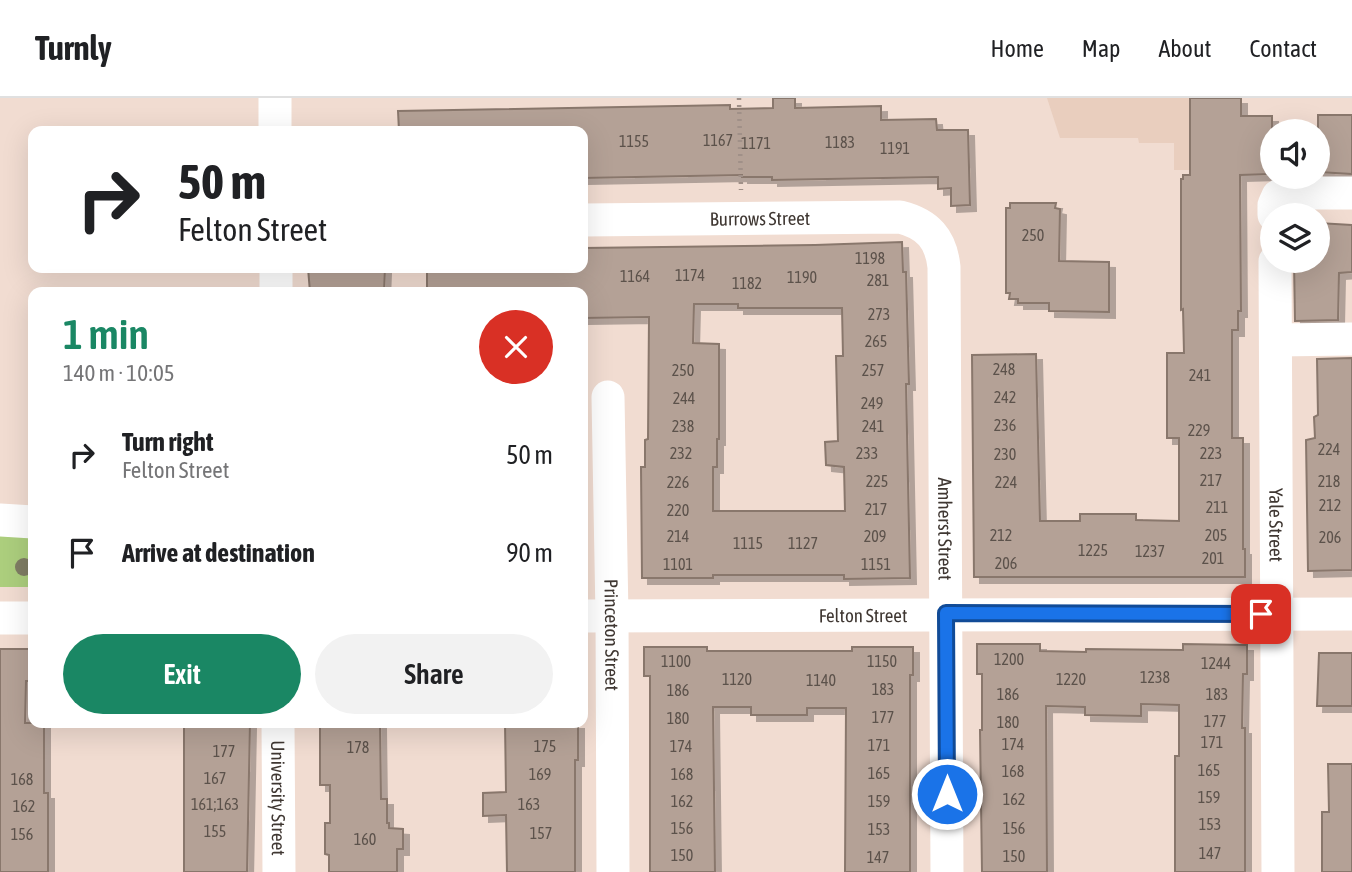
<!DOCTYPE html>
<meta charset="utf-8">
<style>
body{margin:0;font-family:"Asap Condensed",sans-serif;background:#f2f2f2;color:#202124;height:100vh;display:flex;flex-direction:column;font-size:26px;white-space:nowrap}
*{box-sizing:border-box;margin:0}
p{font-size:23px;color:#757577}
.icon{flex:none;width:38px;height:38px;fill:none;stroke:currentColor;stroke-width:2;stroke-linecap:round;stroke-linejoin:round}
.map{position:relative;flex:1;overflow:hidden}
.drawer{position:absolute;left:28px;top:189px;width:560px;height:441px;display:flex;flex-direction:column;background:#fff;border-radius:14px;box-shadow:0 7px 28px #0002}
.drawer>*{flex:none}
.guide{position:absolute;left:28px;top:28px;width:560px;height:147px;border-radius:14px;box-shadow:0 7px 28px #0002;background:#fff;color:#202124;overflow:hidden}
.buttons{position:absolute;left:1260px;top:21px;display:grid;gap:14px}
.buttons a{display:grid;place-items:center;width:70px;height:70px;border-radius:50%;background:#fff;box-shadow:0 7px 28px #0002;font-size:35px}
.pin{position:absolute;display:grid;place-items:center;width:60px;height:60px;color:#fff;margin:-30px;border-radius:14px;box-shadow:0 4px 10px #0006}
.me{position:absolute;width:77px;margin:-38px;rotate:0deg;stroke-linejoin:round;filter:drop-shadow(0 0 5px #0008)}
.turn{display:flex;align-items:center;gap:24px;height:147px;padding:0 35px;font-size:32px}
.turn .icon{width:91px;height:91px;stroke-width:2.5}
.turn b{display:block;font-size:49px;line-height:60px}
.round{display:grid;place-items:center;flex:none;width:74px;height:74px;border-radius:37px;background:#f2f2f2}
.headline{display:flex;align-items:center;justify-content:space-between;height:119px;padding:0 35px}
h1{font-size:42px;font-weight:600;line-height:52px;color:#1a8764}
.button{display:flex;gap:14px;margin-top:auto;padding:14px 35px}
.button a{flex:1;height:80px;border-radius:42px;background:#1a8764;color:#fff;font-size:28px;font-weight:600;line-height:80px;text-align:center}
.button a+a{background:#f2f2f2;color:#202124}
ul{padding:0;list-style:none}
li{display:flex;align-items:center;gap:21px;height:98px;padding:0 35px}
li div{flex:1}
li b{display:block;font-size:26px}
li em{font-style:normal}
header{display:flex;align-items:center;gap:42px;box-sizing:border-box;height:98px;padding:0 35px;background:#fff;border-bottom:2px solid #e0e0e0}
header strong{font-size:33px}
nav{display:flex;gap:38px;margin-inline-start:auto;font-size:24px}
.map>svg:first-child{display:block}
</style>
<header>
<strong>Turnly</strong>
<nav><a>Home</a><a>Map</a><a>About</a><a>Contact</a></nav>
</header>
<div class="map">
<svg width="1352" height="774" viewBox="0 0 1352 774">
<defs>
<filter id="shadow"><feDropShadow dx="6" dy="6" stdDeviation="0" flood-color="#0004"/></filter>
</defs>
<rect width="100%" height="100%" fill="#f1dcd1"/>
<!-- built -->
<path fill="#e9cebe" d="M1047,0H1242L1241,72H1174V45H1139L1138,40H1060Z"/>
<!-- green -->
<path fill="#acce7d" d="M0,429L33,430V489H0Z"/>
<!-- building -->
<g fill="#b4a196" stroke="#89776c" stroke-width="2" fill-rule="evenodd" filter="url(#shadow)">
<path d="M773,0H795V10L881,8V22L936,21L937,32H968L970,107L951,108V90L938,91V79L772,82V79H742V77L583,80V33H399L398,13L730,7V11L773,10Z"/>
<path d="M1190,0H1241V18H1272V76L1240,77L1241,213H1238V232H1232V340H1243V451H1245V479H974L972,257L1036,256L1040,423H1080V416H1136V422L1179,423V340H1167V255H1184L1183,211L1181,212V81H1183V77H1190Z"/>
<path d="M1318,17H1352V76L1318,74Z"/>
<path d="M1010,105H1056L1055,110L1060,111L1059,163L1109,164V214L1049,213V205H1018V201H1009L1010,195H1006V110H1010Z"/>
<path d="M1318,125L1352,127V174L1339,175L1338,222L1295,223L1294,163H1318Z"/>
<path d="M902,144L903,174H906L909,286H906L910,480L844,481V477H713V480H642L641,369H645V342L648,341L649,219L583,220V194H427V170H583V150L815,147ZM694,206H738V210H842L843,258H836L838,343L825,344L826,367L844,369L845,413H713V369H717V341H719V246L693,245Z"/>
<path d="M308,170H385L384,194H310Z"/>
<path d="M1352,260V472L1308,473L1306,342L1315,340L1314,319L1318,317L1317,261Z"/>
<path d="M977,546H1040V553L1086,554V551L1183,552V546L1247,547V576H1243L1242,630H1245V774H1175V658H1179V607L1141,606V618L1085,617V609L1046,608L1047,774H982L980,632H982V576H977Z"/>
<path d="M644,549H707V553H852V549H913V577H910V774H845L846,610H807V617H751V609H713L715,774H650V578H644Z"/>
<path d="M0,551H33V583H26L25,625H44V695H48V774H0Z"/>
<path d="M1319,555H1352V608H1317Z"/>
<path d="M184,625H250L247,774H184Z"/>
<path d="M320,625H380L381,701H387V725H389V730L403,731V751H397V774H329V757L325,756V725H330V687H320Z"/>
<path d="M505,625H578V662H575V774H507L506,717L483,718V695L506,694Z"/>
<path d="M1328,666H1352V774H1322V714H1329Z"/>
</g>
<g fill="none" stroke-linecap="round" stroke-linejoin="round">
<!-- path -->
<path stroke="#a09088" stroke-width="4.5" stroke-dasharray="2 5" stroke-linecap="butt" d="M739,0L741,92"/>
<!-- minor -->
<g stroke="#fff" stroke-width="33">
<path d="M275,0V33"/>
<path d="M1274,117V107L1278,98L1287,95H1352"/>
<path id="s1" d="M583,122L900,119C928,126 941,141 944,169L947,774"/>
<path id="s2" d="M1275,163L1278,774"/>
<path d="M276,170V194"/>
<path d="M1276,242L1352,241"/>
<path id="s3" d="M608,299L612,518L613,774"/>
<path d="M0,422L33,424"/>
<path id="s4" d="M583,518L1352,516"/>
<path d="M0,520H33"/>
<path id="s5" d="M278,625L279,774"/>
</g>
</g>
<!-- trees -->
<circle fill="#7f7d64" cx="24" cy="469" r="9"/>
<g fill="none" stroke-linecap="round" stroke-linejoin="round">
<!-- route casing -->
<g stroke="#114b97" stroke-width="18">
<path id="route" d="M947,696L946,515L1261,516"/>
</g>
<!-- route -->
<use href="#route" stroke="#1a73e8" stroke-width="12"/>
</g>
<g text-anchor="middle" stroke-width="5" stroke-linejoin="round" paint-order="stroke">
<!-- number labels -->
<g font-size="16" fill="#5c524b">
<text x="718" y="48">1167</text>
<text x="634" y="49">1155</text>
<text x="840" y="50">1183</text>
<text x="756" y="51">1171</text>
<text x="895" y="56">1191</text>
<text x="1033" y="143">250</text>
<text x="870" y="166">1198</text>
<text x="690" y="183">1174</text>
<text x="635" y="184">1164</text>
<text x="802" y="185">1190</text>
<text x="878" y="188">281</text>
<text x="747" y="191">1182</text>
<text x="879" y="222">273</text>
<text x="876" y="249">265</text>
<text x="1004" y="277">248</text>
<text x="683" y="278">250</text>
<text x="873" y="278">257</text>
<text x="1200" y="283">241</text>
<text x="1005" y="305">242</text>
<text x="684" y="306">244</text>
<text x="872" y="311">249</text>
<text x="1005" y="333">236</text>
<text x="683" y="334">238</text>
<text x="873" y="334">241</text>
<text x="1199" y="338">229</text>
<text x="1329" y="357">224</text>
<text x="681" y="361">232</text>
<text x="867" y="361">233</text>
<text x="1211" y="361">223</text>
<text x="1005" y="362">230</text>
<text x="1211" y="388">217</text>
<text x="877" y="389">225</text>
<text x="1329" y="389">218</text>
<text x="678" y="390">226</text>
<text x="1006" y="390">224</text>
<text x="1330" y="413">212</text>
<text x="1217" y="415">211</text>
<text x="876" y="417">217</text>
<text x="678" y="418">220</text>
<text x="1001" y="443">212</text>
<text x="1216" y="443">205</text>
<text x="678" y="444">214</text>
<text x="875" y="444">209</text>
<text x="1330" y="445">206</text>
<text x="748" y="451">1115</text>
<text x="803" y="451">1127</text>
<text x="1093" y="458">1225</text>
<text x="1150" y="459">1237</text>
<text x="1213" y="466">201</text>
<text x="1006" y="471">206</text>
<text x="678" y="472">1101</text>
<text x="876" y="472">1151</text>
<text x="1009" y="567">1200</text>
<text x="676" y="569">1100</text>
<text x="882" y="569">1150</text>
<text x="1216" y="571">1244</text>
<text x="1155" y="585">1238</text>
<text x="737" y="587">1120</text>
<text x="1071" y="587">1220</text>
<text x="821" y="588">1140</text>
<text x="883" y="597">183</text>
<text x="678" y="598">186</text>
<text x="1008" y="602">186</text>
<text x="1217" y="602">183</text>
<text x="883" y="625">177</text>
<text x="678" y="626">180</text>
<text x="1215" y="629">177</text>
<text x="1008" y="630">180</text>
<text x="1212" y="650">171</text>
<text x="1013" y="652">174</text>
<text x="879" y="653">171</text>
<text x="545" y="654">175</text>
<text x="681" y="654">174</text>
<text x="358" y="655">178</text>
<text x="224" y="659">177</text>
<text x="1209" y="678">165</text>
<text x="1013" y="679">168</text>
<text x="879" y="681">165</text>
<text x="540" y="682">169</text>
<text x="682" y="682">168</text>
<text x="215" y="686">167</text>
<text x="22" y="687">168</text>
<text x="1209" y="705">159</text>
<text x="1014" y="707">162</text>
<text x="682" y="709">162</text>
<text x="879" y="709">159</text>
<text x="215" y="712">161;163</text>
<text x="529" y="712">163</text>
<text x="24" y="714">162</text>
<text x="1210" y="732">153</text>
<text x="682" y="736">156</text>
<text x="1014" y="736">156</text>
<text x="879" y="737">153</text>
<text x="215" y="739">155</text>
<text x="541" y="741">157</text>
<text x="22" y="742">156</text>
<text x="365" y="747">160</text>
<text x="1210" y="761">147</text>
<text x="682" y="763">150</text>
<text x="1014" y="764">150</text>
<text x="878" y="765">147</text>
</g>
<!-- street labels -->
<g font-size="19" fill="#3f3732" stroke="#fff">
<text dy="7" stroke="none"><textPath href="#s1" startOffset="177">Burrows Street</textPath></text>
<text dy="7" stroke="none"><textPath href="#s2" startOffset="264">Yale Street</textPath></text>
<text dy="7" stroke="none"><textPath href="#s1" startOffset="651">Amherst Street</textPath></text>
<text dy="7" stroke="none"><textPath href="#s4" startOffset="280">Felton Street</textPath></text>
<text dy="7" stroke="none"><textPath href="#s3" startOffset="238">Princeton Street</textPath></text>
<text dy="7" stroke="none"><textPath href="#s5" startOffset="75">University Street</textPath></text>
</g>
</g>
</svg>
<div class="buttons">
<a><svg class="icon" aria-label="sound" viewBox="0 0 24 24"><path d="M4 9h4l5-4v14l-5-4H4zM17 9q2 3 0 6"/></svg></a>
<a><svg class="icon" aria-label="layers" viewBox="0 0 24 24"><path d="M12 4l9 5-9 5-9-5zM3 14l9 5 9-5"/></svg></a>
</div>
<div class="pin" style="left:1261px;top:516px;background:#d93025"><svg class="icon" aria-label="arrive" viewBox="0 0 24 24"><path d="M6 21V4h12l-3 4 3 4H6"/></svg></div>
<svg class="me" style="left:947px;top:696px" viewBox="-20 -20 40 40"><circle r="17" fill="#1a73e8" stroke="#fff" stroke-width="3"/><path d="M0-11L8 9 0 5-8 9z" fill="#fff"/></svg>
<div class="guide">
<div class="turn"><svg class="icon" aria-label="right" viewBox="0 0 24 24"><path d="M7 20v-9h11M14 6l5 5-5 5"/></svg><div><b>50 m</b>Felton Street</div></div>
</div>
<section class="drawer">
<div class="headline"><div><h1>1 min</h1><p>140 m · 10:05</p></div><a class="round" style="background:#d93025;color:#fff"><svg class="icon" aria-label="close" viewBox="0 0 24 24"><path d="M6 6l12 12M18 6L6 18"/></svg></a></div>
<ul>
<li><svg class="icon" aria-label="right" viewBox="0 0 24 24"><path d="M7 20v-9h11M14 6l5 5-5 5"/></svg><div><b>Turn right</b><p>Felton Street</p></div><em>50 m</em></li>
<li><svg class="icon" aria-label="arrive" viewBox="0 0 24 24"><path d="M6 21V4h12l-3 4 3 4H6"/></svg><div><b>Arrive at destination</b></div><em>90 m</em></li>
</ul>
<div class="button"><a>Exit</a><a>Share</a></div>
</section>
</div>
